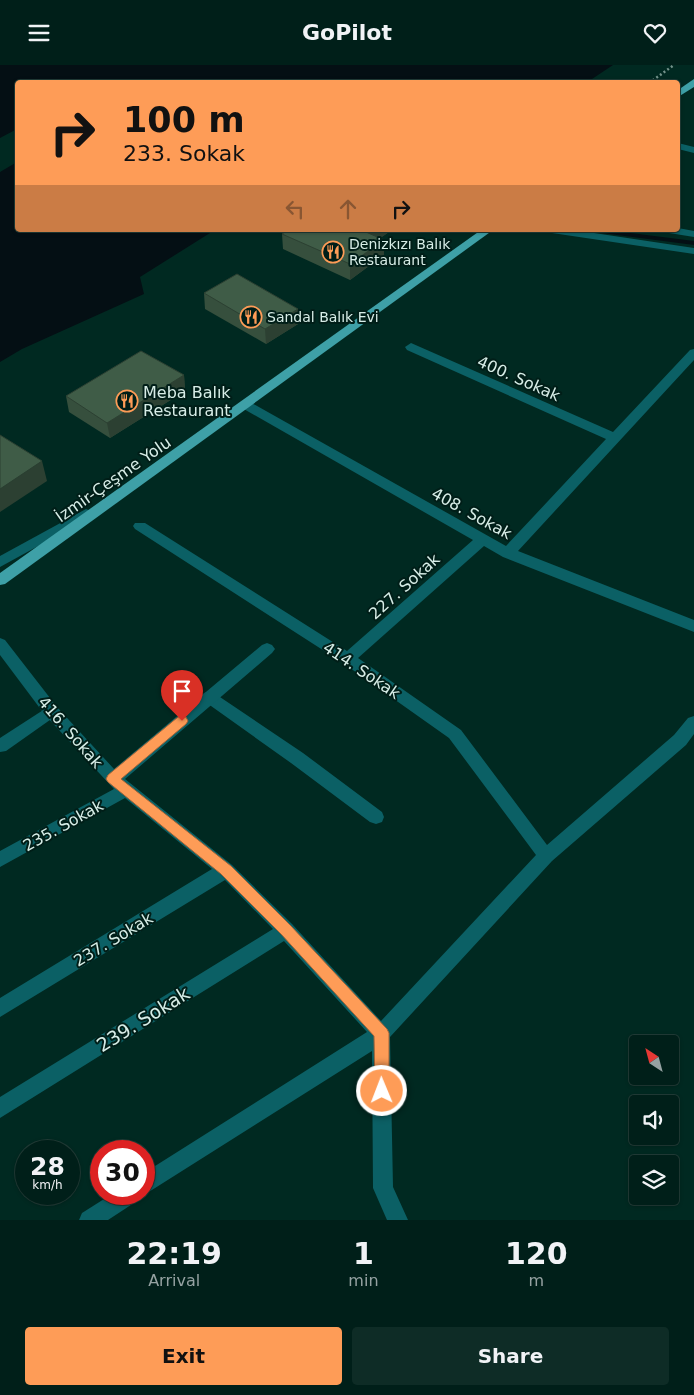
<!DOCTYPE html>
<meta charset="utf-8">
<style>
body{margin:0;font-family:"DejaVu Sans",sans-serif;background:#0e2c26;color:#f1f3f6;height:100vh;display:flex;flex-direction:column;font-size:19px;white-space:nowrap}
*{box-sizing:border-box;margin:0}
p{font-size:16px;color:#95a2a2}
.icon{flex:none;width:28px;height:28px;fill:none;stroke:currentColor;stroke-width:2;stroke-linecap:round;stroke-linejoin:round}
.map{position:relative;height:1155px;overflow:hidden}
.sheet{display:flex;flex-direction:column;background:#001f19;flex:1}
.sheet>*{flex:none}
.top-card{position:absolute;left:15px;top:15px;width:665px;height:152px;border-radius:5px;box-shadow:0 1px 4px #0004,0 0 0 1px #223d38;background:#fe9c57;color:#111;overflow:hidden}
.needle{width:32px;rotate:324deg}
.buttons{position:absolute;left:629px;top:970px;display:grid;gap:10px}
.buttons a{display:grid;place-items:center;width:50px;height:50px;border-radius:5px;background:#001f19;box-shadow:0 1px 4px #0004,0 0 0 1px #223d38;font-size:25px}
.speed{position:absolute;left:15px;top:1075px;display:flex;gap:10px;font-size:25px;font-weight:700;text-align:center}
.speed>*{display:grid;place-content:center;width:65px;height:65px;border-radius:50%;background:#001f19;box-shadow:0 1px 4px #0004,0 0 0 1px #223d38;line-height:1}
.speed small{font-size:12px;font-weight:400}
.speed .limit{border:8px solid #d22;background:#fff;color:#111}
.pin{position:absolute;display:grid;place-items:center;width:42px;height:42px;color:#fff;margin:-51px -21px;border-radius:50% 50% 50% 0;rotate:-45deg;box-shadow:0 0 5px #0007}
.pin .icon{rotate:45deg}
.me{position:absolute;width:55px;margin:-28px;rotate:359deg;stroke-linejoin:round;filter:drop-shadow(0 0 4px #0008)}
.turn{display:flex;align-items:center;gap:18px;height:105px;padding:0 25px;font-size:22px}
.turn .icon{width:65px;height:65px;stroke-width:2.5}
.turn b{display:block;font-size:35px;line-height:42px}
.lanes{display:flex;align-items:center;height:48px;padding:0 25px;background:#0003;justify-content:center;gap:25px;direction:ltr}
.lanes .off{opacity:.35}
.eta{display:flex;justify-content:space-evenly;align-items:center;height:85px;text-align:center}
.eta b{font-size:30px;font-weight:800;line-height:35px}
.button{display:flex;gap:10px;margin-top:auto;padding:10px 25px}
.button a{flex:1;height:58px;border-radius:5px;background:#fe9c57;color:#111;font-size:20px;font-weight:800;line-height:58px;text-align:center}
.button a+a{background:#0e2c26;color:#f1f3f6}
header{display:flex;justify-content:space-between;align-items:center;height:65px;padding:0 25px;background:#001f19;font-size:22px;font-weight:800}
.map>svg:first-child{display:block}
</style>
<header><svg class="icon" aria-label="menu" viewBox="0 0 24 24"><path d="M4 6h16M4 12h16M4 18h16"/></svg>GoPilot<svg class="icon" aria-label="heart" viewBox="0 0 24 24"><path d="M12 20l-8-8c-3-5 5-10 8-4 3-6 11-1 8 4z"/></svg></header>
<div class="map">
<svg width="694" height="1155" viewBox="0 0 694 1155">
<rect width="100%" height="100%" fill="#002921"/>
<!-- water -->
<g fill="#040f14">
<path d="M0,0H613L586,18H18L17,64L0,73Z"/>
<path d="M17,97L18,165H206L210,168L140,212L144,229L22,284L0,297V107Z"/>
</g>
<g fill="none" stroke-linecap="round" stroke-linejoin="round">
<!-- stream -->
<path fill="#040f14" fill-rule="evenodd" d="M591,165H607L694,176V180L594,167Z"/>
<!-- path -->
<path stroke="#74938c" stroke-width="2.5" stroke-dasharray="2 2.5" stroke-linecap="butt" d="M649,18L674,0"/>
<!-- service -->
<g fill="#0b6065" fill-rule="evenodd">
<path d="M209,626L214,628L303,688L382,747L384,752L382,757L376,759L370,757L291,698L204,636L201,632L204,628Z"/>
<path d="M51,640L57,642L59,646L57,650L6,686L0,687V673Z"/>
</g>
<!-- minor -->
<g fill="#0b6065" fill-rule="evenodd">
<path d="M678,78L694,82V88L678,84Z"/>
<path d="M678,163L694,166V172L669,168L664,165H678Z"/>
<path d="M547,165H574L694,183V189L552,168Z"/>
<path d="M411,278L613,367L690,285L694,284V295L518,486L694,555V567L503,492L484,481L358,593L461,665L547,780L674,670L688,653L694,651V669L686,680L552,796L390,972L393,1122L408,1155H387L373,1123L372,986L144,1130L141,1129H144V1108L367,967L284,876L0,1053V1032L273,864L225,815L0,952V933L212,804L125,733L0,802V786L114,724L45,650L0,590V573L5,575L57,642L114,704L262,580L267,578L272,580L275,584L272,588L125,714L232,800L292,859L381,956L536,790L449,673L343,598L135,464L133,461L135,458H145L347,586L473,475L242,343L240,340L242,337H250L506,481L606,374L407,285L405,282Z"/>
<path d="M86,444L91,446L93,449L91,452L0,502V491Z"/>
<path d="M112,1129H140L137,1136L108,1155H79L82,1148Z"/>
</g>
<!-- trunk -->
<g fill="#3ea0a7" fill-rule="evenodd">
<path d="M694,14V22L678,32V25Z"/>
<path d="M481,165H493L5,519L0,520V508Z"/>
</g>
</g>
<!-- wall -->
<g fill="#364f3d">
<path d="M288,165H392L380,173L384,175V190L350,215L283,184L282,169Z"/>
<path d="M204,228L298,244V259L266,279L205,244Z"/>
<path d="M184,310L185,326L110,373L69,347L66,331Z"/>
</g>
<!-- shaded-wall -->
<g fill="#2c4032">
<path d="M370,165H392L366,183V167Z"/>
<path d="M384,175V190L350,215V199Z"/>
<path d="M298,244V259L266,279L265,264Z"/>
<path d="M184,310L185,326L110,373L107,358Z"/>
<path d="M42,396L47,416L0,447V424Z"/>
</g>
<!-- building -->
<g fill="#3f5c47" stroke="#2c4032">
<path d="M288,165H370L366,167L384,175L350,199L282,169Z"/>
<path d="M237,209L298,244L265,264L204,228Z"/>
<path d="M141,286L184,310L107,358L66,331Z"/>
<path d="M0,370L42,396L0,424Z"/>
</g>
<!-- route -->
<path fill="#fe9c57" stroke="#a56539" d="M182,651L186,652L188,656L186,659L121,714L231,801L291,861L387,964L389,968V1026L387,1031L382,1034L377,1031L375,1026L374,971L281,869L221,809L108,717L106,714L108,710L178,652Z"/>
<!-- icons -->
<defs>
<g id="restaurant-ring" transform="scale(1.125)"><circle r="9.5" fill="#001e18" stroke="#fe9c57" stroke-width="1.5"/><path d="M-5-6h1v4h1v-4h1v4h1v-4h1v5L-1.5 .5V6h-2V.5L-5-1ZM5-6V6H3V1.5H1.5Q1.5-4 5-6Z" fill="#fe9c57"/></g>
</defs>
<g fill-rule="evenodd">
<use href="#restaurant-ring" x="333" y="187"/>
<use href="#restaurant-ring" x="251" y="252"/>
<use href="#restaurant-ring" x="127" y="336"/>
</g>
<g text-anchor="middle" stroke-width="4" stroke-linejoin="round" paint-order="stroke">
<!-- far-poi labels -->
<g font-size="14" fill="#d7ede7" stroke="#001e18" text-anchor="start">
<text x="349" y="184">Denizkızı Balık<tspan x="349" dy="16">Restaurant</tspan></text>
<text x="267" y="257">Sandal Balık Evi</text>
</g>
<!-- street labels -->
<g font-size="16" fill="#d7ede7" stroke="#001e18">
<text transform="translate(519 313) rotate(24)" y="6">400. Sokak</text>
<text transform="translate(113 414) rotate(-35)" y="6">İzmir-Çeşme Yolu</text>
<text transform="translate(472 448) rotate(29)" y="6">408. Sokak</text>
<text transform="translate(404 521) rotate(-42)" y="6">227. Sokak</text>
<text transform="translate(362 605) rotate(34)" y="6">414. Sokak</text>
<text transform="translate(71 667) rotate(49)" y="6">416. Sokak</text>
<text transform="translate(63 760) rotate(-29)" y="6">235. Sokak</text>
<text transform="translate(113 874) rotate(-31)" y="6">237. Sokak</text>
</g>
<!-- poi labels -->
<g font-size="16" fill="#d7ede7" stroke="#001e18" text-anchor="start">
<text x="143" y="333">Meba Balık<tspan x="143" dy="18">Restaurant</tspan></text>
</g>
<!-- near-street labels -->
<g font-size="19" fill="#d7ede7" stroke="#001e18">
<text transform="translate(143 954) rotate(-32)" y="7">239. Sokak</text>
</g>
</g>
</svg>
<div class="buttons">
<a><svg class="needle" viewBox="-14 -14 28 28"><path d="M0-13l5 13h-10z" fill="#e53935"/><path d="M0 13l5-13h-10z" fill="#95a2a2"/></svg></a>
<a><svg class="icon" aria-label="sound" viewBox="0 0 24 24"><path d="M4 9h4l5-4v14l-5-4H4zM17 9q2 3 0 6"/></svg></a>
<a><svg class="icon" aria-label="layers" viewBox="0 0 24 24"><path d="M12 4l9 5-9 5-9-5zM3 14l9 5 9-5"/></svg></a>
</div>
<div class="speed"><div>28<small>km/h</small></div><div class="limit">30</div></div>
<div class="pin" style="left:182px;top:656px;background:#d93025"><svg class="icon" aria-label="arrive" viewBox="0 0 24 24"><path d="M6 21V4h12l-3 4 3 4H6"/></svg></div>
<svg class="me" style="left:382px;top:1026px" viewBox="-20 -20 40 40"><circle r="17" fill="#fe9c57" stroke="#fff" stroke-width="3"/><path d="M0-11L8 9 0 5-8 9z" fill="#fff"/></svg>
<div class="top-card">
<div class="turn"><svg class="icon" aria-label="right" viewBox="0 0 24 24"><path d="M7 20v-9h11M14 6l5 5-5 5"/></svg><div><b>100 m</b>233. Sokak</div></div>
<div class="lanes"><svg class="icon off" aria-label="left" viewBox="0 0 24 24"><path d="M17 20v-9H6M10 6l-5 5 5 5"/></svg><svg class="icon off" aria-label="ahead" viewBox="0 0 24 24"><path d="M12 20V5M6 11l6-6 6 6"/></svg><svg class="icon" aria-label="right" viewBox="0 0 24 24"><path d="M7 20v-9h11M14 6l5 5-5 5"/></svg></div>
</div>
</div>
<section class="sheet">
<div class="eta">
<div><b>22:19</b><p>Arrival</p></div>
<div><b>1</b><p>min</p></div>
<div><b>120</b><p>m</p></div>
</div>
<div class="button"><a>Exit</a><a>Share</a></div>
</section>
